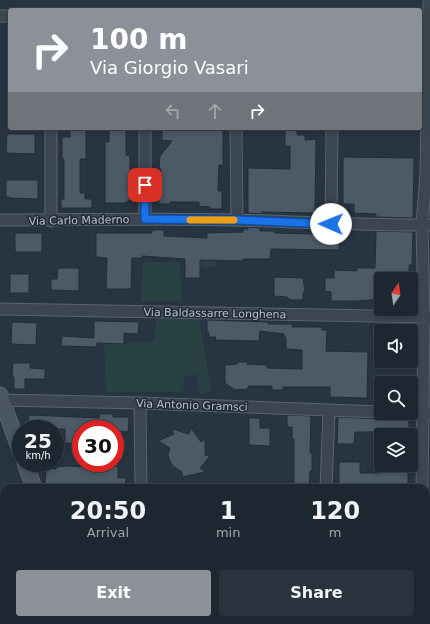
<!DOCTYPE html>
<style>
body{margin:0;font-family:"DejaVu Sans",sans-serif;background:#2a333d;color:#f1f3f6;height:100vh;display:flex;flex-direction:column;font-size:15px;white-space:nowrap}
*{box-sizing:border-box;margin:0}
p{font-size:13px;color:#a0a5ab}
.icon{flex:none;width:22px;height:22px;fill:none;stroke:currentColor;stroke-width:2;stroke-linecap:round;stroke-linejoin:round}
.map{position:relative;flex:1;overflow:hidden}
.side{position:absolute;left:0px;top:484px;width:430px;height:140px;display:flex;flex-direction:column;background:#1d2731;border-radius:12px 12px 0 0;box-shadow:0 2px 6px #0003,0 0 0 1px #3b444d}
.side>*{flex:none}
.guide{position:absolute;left:8px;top:8px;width:414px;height:122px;border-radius:4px;box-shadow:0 2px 6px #0003,0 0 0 1px #3b444d;background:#8c9099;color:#fff;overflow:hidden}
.needle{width:26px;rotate:13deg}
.buttons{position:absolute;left:374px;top:272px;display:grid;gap:8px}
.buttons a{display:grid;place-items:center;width:44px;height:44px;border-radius:4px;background:#1d2731;box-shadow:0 2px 6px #0003,0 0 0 1px #3b444d;font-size:20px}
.speed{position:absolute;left:12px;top:420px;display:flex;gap:8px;font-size:20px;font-weight:700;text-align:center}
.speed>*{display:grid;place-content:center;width:52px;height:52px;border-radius:50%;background:#1d2731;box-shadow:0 2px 6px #0003,0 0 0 1px #3b444d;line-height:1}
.speed small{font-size:10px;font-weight:400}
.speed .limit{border:6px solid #d22;background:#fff;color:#111}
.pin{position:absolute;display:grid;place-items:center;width:34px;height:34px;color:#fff;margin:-17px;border-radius:8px;box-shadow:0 2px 6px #0006}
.me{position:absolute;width:44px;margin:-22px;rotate:271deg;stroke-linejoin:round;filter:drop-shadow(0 0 3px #0008)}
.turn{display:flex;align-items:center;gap:14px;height:84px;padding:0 16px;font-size:18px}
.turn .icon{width:52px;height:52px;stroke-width:2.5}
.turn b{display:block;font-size:28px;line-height:34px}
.lanes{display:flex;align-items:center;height:38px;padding:0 16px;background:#0003;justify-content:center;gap:20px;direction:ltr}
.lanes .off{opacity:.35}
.eta{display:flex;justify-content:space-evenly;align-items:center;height:68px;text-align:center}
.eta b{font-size:24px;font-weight:700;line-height:28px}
.action{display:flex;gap:8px;margin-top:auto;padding:8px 16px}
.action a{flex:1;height:46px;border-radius:4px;background:#8c9099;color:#fff;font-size:16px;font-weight:700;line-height:46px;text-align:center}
.action a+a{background:#2a333d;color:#f1f3f6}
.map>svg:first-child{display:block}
</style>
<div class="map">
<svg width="430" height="624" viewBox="0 0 430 624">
<rect width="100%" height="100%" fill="#273441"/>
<!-- green -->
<g fill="#294142">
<rect x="198" y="259" width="18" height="8"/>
<path d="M143,262H180L182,301L141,302Z"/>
<path d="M156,319H199L212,392L200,394L197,375L185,376L183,392H106L104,344L154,342Z"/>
</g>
<!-- building -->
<g fill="#4c5a67" stroke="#222d39">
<path d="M70,128H86V159H80V193H85V199H92V208H61V199H64V159H62V137H70Z"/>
<path d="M109,128H126V155L130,156V200L125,203H105V142H109Z"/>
<path d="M162,128L202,130V128H223V165H219L218,191H222V209H210V207L199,206V202H170V204H159L158,190H161V169H159L160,156L172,141L162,140Z"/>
<path d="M285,128H297V135H305V140L316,139L315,213L262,212V214L248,213V168L290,169V146H285Z"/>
<path d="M7,134H35V154L6,153Z"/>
<path d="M343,157L414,158L413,218L376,217V214L354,213V204H343Z"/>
<path d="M6,180H38V199L10,198V197H6Z"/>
<path d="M248,227L260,228V231H275V233L314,234V232H329V234H340L339,250L271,249L270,259H243V261L200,260V278H185V259L142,256V258H132L131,289H106L107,258L96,257V233H152V230H164V236L207,238V233L243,232V229H248Z"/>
<path d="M376,231L413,232L412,265H409V279H381V299L358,301H331V292L325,291V278H334V270L357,271V268H375Z"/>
<rect x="15" y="233" width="27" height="19"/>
<path d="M58,268H79V291L51,290V279H57Z"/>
<rect x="10" y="274" width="19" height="19"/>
<path d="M274,277L303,278L305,291L303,293V300H292L287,298V297L274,296Z"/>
<path d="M207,320L268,322V324H292V327H322V330H327L326,351L368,352L367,398L330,397V387H283V390H272V386H248V389L235,390L225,383V365L237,364V362H247V364L267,365V368L302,369V350L286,349V337H284V334L260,331L259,341L215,340L216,337H209V332H207Z"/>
<path d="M94,321L139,322L138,334L124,333V344L97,343V347L61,346L62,336L94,338Z"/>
<path d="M12,322L37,323L36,345L11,344Z"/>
<path d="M13,363H30V368L45,369V379H25V389H14V377H12Z"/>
<path d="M99,414H113V417H129L128,432L115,431V429H80V444L65,443V429H32V428H28L29,415L99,418Z"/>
<path d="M287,415L311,416L310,453H312V471H310L309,488H294V439H292V427H287Z"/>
<path d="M386,416L400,417L403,419L409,420V435H377V432H355L354,444H337L338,417L381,419Z"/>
<path d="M249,418H260V428H270V446L249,445Z"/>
<path d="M191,428L201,442L205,439V455L210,456L200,468L205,472L182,477V472L173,466L170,461L168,455L170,448L158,441L174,434L172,429L189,434Z"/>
<path d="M339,462H360V473H380V465H408V488H372V484L339,485Z"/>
<path d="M89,465L118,466V478H126L125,488H54V485H45L46,469H56V467L65,466L89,467Z"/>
</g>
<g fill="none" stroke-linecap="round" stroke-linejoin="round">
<!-- street casing -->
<g stroke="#5a646e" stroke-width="13">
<g id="street">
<path d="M0,16H10"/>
<path d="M236,128L237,220"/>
<path d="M145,219V128"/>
<path d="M0,220C79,220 157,218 236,220C301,222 365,225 430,225"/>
<path d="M51,221V128"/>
<path d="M331,224L332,128"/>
<path d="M0,309L429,317"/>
<path d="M0,400L140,403L381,412"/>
<path d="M140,403L141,488"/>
<path d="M406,413L430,414"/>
<path d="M326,488L329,411"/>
<path d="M422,488L424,317L422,225L426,174L429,0"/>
<path d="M0,500H4"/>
<path d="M426,506H430"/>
<path d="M426,592H430"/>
<path d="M162,620L164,624"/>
<path d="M332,620L333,624"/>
</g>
</g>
<!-- secondary casing -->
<g stroke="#5a646e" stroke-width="17">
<g id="secondary">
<path d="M0,395L21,453"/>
<path d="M25,463L34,488"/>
<path d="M39,620L44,624"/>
<path d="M7,624L13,620"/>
</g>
</g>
<!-- street -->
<use href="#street" stroke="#3c4651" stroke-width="11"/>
<!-- secondary -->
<use href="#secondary" stroke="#4a5664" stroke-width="15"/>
</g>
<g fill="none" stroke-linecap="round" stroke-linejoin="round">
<!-- route casing -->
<g stroke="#114b97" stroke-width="10">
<path id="route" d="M145,185V219L237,220L331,224"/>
</g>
<!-- route -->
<use href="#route" stroke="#1a73e8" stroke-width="7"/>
<!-- slow -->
<path stroke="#f59e0b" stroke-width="7" d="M190,220H234"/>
</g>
<g text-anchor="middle" stroke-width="3" stroke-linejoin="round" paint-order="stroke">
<!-- street labels -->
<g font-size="11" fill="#b9c1cb" stroke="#202b37">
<text transform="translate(79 220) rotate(-1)" y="4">Via Carlo Maderno</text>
<text transform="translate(215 313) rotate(1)" y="4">Via Baldassarre Longhena</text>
<text transform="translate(192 405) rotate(2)" y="4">Via Antonio Gramsci</text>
</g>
</g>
</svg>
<div class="buttons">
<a><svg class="needle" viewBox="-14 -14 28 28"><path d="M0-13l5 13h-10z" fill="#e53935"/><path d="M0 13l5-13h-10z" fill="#a0a5ab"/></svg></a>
<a><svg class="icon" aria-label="sound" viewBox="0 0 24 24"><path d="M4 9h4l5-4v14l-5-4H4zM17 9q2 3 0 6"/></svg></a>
<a><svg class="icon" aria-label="search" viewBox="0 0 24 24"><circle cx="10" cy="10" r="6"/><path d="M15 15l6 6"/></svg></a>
<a><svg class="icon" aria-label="layers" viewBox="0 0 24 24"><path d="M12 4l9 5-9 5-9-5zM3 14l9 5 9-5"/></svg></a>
</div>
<div class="speed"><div>25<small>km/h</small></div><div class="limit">30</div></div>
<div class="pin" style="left:145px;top:185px;background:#d93025"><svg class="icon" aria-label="arrive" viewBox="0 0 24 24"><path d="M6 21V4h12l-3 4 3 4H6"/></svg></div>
<svg class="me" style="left:331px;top:224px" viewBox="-20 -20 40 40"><circle r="19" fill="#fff"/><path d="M0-13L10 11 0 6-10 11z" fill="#1a73e8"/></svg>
<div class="guide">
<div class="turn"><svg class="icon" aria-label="right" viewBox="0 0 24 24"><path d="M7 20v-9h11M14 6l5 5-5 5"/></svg><div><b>100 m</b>Via Giorgio Vasari</div></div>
<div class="lanes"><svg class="icon off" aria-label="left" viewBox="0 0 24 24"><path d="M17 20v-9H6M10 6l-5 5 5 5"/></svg><svg class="icon off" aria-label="ahead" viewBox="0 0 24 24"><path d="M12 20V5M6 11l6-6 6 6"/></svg><svg class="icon" aria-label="right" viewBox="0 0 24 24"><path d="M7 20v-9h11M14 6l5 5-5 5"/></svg></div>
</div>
<section class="side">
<div class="eta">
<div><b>20:50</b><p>Arrival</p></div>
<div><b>1</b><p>min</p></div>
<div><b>120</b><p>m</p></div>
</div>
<div class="action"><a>Exit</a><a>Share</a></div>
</section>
</div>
